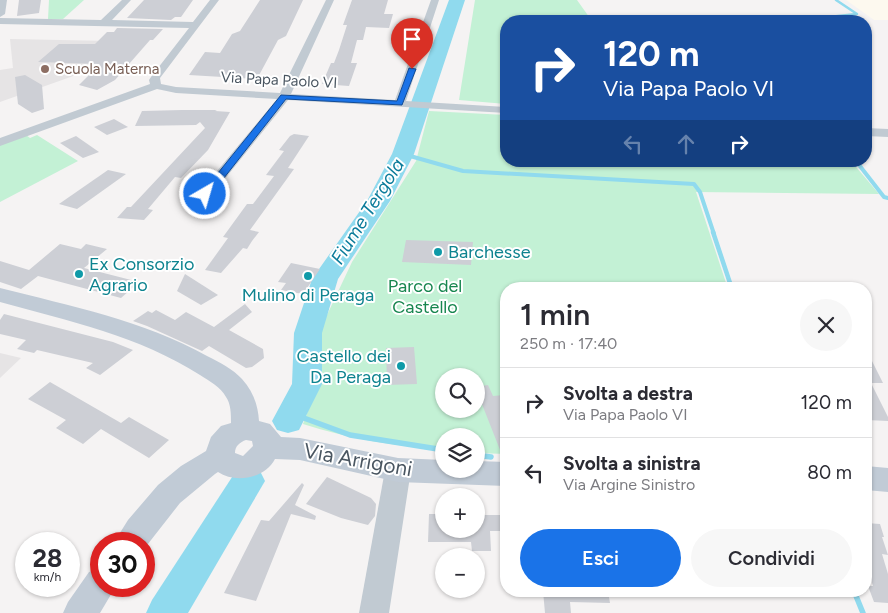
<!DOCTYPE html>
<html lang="it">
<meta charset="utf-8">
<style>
body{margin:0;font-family:Figtree,sans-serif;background:#f7f7f7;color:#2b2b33;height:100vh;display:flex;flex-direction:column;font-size:19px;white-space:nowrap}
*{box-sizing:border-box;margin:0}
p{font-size:16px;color:#7c7c81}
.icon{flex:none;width:28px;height:28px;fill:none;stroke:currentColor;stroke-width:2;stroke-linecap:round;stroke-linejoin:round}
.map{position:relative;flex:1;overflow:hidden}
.side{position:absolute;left:500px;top:282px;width:372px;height:315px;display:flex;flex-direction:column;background:#fff;border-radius:20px;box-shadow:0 1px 4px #0004}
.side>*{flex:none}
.banner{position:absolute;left:500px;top:15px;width:372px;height:152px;border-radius:20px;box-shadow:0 1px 4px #0004;background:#1a4fa0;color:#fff;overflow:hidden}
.buttons{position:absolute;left:435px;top:368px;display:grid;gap:10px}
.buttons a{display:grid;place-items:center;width:50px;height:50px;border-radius:50%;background:#fff;box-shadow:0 1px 4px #0004;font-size:25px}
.speed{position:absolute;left:15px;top:532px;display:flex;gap:10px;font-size:25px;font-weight:700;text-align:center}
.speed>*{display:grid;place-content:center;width:65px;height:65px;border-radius:50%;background:#fff;box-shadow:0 1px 4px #0004;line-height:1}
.speed small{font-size:12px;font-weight:400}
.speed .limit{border:8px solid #d22;background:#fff;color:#111}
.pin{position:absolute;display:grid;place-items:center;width:42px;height:42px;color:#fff;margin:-51px -21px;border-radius:50% 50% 50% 0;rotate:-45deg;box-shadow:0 0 5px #0007}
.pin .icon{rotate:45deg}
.me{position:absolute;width:55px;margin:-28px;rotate:38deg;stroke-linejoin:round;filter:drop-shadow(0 0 4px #0008)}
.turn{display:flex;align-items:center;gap:18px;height:105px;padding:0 20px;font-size:22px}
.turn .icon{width:65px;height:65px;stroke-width:2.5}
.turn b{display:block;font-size:35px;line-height:42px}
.lanes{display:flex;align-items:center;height:48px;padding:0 20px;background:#0003;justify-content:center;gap:25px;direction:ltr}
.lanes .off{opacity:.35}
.round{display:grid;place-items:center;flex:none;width:52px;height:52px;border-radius:26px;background:#f7f7f7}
.headline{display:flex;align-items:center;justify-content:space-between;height:85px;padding:0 20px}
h1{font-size:30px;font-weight:600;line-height:38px}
.button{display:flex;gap:10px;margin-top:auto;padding:10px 20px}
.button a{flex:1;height:58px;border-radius:30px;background:#1a73e8;color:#fff;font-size:20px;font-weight:600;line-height:58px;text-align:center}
.button a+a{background:#f7f7f7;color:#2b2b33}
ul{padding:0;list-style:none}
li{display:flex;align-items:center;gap:15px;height:70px;padding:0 20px;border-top:1px solid #e1e1e2}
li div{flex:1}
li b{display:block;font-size:19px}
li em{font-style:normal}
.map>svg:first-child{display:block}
</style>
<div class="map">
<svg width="888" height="613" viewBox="0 0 888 613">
<rect width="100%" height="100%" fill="#f5f3f3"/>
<!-- commercial -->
<path fill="#fdf9ef" d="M846,0H888V20H874Z"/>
<!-- education -->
<g fill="#e6e4e5">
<path d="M10,39L111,41L79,74L0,102V70L13,68Z"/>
<path d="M0,353L21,358L0,378Z"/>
</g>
<!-- green -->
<g fill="#c3f1d5" fill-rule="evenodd">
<path d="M49,0H84L63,19H48Z"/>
<path d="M475,0H577L592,21H506V104L459,100Z"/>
<path d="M429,111L506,115V161H851L879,194L696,192L728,289H506V454L476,453V436H444V450C396,446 349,439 303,424L318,384V334L352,262L416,161ZM444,376H476V409H444Z"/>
<path d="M26,135L30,138L37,135L78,161L0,202V145Z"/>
</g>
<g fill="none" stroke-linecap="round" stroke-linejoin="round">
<!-- stream-far3 -->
<path stroke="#90daee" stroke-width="2.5" d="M791,21L857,14L836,0"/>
<!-- stream-far2 -->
<g stroke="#90daee" stroke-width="4">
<path d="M403,154L463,171L694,184L700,192L714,234"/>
<path d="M856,161L884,197L888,198"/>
</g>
<!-- stream-far1 -->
<path stroke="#90daee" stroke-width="4.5" d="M713,232L732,289"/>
<!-- stream -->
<g stroke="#90daee" stroke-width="5.5">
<path d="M293,414L350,435L444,450"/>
<path d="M476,455L491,457"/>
<path d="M854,591L863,613"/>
</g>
<!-- river -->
<g fill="#90daee" fill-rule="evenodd">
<path d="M449,0H465L414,154L390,201L338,279L322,333V384L299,430L288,433L277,430L272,421L292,384L294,333L312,279L367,201L392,154Z"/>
<path d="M248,467L260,471L265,481L188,613H146L152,600L236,471Z"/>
</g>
</g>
<!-- building -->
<g fill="#cdcfd5">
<path d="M19,0H41L39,13L17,16Z"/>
<path d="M144,0H193L181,17H175L171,20L127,18Z"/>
<path d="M260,0H303L286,36L278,40L257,79L189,75L205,52L220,53L232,34L240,31Z"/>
<path d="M352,0H388L384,14H393L389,28L366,27L363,40H357L351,63H357L349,86L322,84L331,63H334L339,50L347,25H343Z"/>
<path d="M117,28L163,29L153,40H150L115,80L97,90L79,85L100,64L38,62L59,44H95L107,32H114Z"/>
<path d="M25,75L42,85L44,109L32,113L18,104L15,77Z"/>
<path d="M182,110H217L215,111L230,112L208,150L181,178L175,177L148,209L153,210L144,220L117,218L127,207H131L205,128L200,122L196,125L135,126L142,111Z"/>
<path d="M114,119L128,127L107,135L94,127Z"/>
<path d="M294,134L309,136L288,168L294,169L250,230L259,232L252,241L247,249L243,248L221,273L205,270L228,238L223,237L247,204H253L274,176L266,175L284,151L279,150L290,136Z"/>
<path d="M76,136L99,152L83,158L60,143Z"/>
<path d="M108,170L126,174L77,209L59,204Z"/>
<path d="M406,240L473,242L471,265L402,262Z"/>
<path d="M60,244L81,249L86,244L107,249L84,268L139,282L121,298L38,276L21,289L0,282V261L29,270Z"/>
<path d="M291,263L320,269L303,294L281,290L286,283L278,282Z"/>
<path d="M185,274L218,295L201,305L177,291Z"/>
<path d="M245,304L252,312L229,330L263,349L264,358L252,367L246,368L209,346L202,351L147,326L133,321L148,311L152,313L156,310L175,320L186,312L214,327Z"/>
<path d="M4,314L113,342L133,350L100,375L86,368L93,363L37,350L34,353L17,349L26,340L0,334V320Z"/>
<path d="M414,347L417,384L387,385L386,348Z"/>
<path d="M866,349L883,383H871L888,417V421L866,420Z"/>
<path d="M50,382L121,423L129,417L169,440L149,458L101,429L83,444L56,428L66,420L28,399Z"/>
<path d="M488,385L493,396L504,395L506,401V460H504L476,389V387Z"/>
<path d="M327,477L371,498L376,504L375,516L368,525L341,518L306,504Z"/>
<path d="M302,483L304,485L295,505L316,516L315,520L291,514L256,601L224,593L261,520L269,521Z"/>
<path d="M429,514H444V529H476V515H500L501,531H490L491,551H472L471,542H428Z"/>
<path d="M866,523L880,524L884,537H882L888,555L882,554L888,574V603L874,602L868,586H873L866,564Z"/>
<path d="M543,591H608L610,603L570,602L571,613H545Z"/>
</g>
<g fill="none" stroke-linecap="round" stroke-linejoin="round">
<!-- minor -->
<g fill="#c1cad2" fill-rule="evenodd">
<path d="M0,0H7L5,14L0,17Z"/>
<path d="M122,0H131L112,20L193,22L210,0H219L160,78L161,84L176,87L280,93L326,0H334L291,94L395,100L431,0H439L406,101L506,107V113L288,100L212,195L207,207L202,208L195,204L198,194L277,99L176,93L157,89L0,146V138L150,84L149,80L151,77L189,28L0,24V18L101,20Z"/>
<path d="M866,128L888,129V137L866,136Z"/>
</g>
<!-- tertiary -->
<path fill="#c1cad2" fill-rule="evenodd" d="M398,459L407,463L411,470L389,613H359L385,470L389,463Z"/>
<!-- secondary -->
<g fill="#c1cbd6" fill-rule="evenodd">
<path d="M0,288C70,306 143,320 207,356C219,362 233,369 242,379C253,391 258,405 259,421L270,424L281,437L300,438L398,458L444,460V469H476V461L506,462V486L398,482L300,460L275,459C265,478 236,484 218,472L215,474L180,503L144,549V544H113L128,520L158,485L181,466L206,451L211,437L221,426L231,423C231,414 231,404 226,397C221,387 209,381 200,375C139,336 69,321 0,302ZM246,440L252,441L253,446L243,456L235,453C235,446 240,442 246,440Z"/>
<path d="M866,466L888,468V492L866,490Z"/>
<path d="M101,568V586H116L100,613H63L68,602L89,572Z"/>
</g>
</g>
<!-- route -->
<path fill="#1a73e8" stroke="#114b97" d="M409,68L416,69L402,105L286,99L209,197H202L201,194L281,95L397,101Z"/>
<!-- markers -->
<circle fill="#8d6e63" stroke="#fff" stroke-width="2" cx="45" cy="69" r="5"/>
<g fill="#0f9aa8" stroke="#fff" stroke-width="2">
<circle cx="438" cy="252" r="5"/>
<circle cx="79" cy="274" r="5"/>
<circle cx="308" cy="276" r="5"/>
<circle cx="401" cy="366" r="5"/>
</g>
<g text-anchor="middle" stroke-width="4" stroke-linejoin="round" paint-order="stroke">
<!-- far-education labels -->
<g font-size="15" fill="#785e54" stroke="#fff" text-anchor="start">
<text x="55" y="74">Scuola Materna</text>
</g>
<!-- far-street labels -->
<g font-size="15" fill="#4a5661" stroke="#fff">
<text transform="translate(279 80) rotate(3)" y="5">Via Papa Paolo VI</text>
</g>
<!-- culture labels -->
<g font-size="18" fill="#0d838f" stroke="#fff" text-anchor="start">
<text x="448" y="258">Barchesse</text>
<text x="89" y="270">Ex Consorzio<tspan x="89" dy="21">Agrario</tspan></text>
<text x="308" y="301" text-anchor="middle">Mulino di Peraga</text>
<text x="391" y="362" text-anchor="end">Castello dei<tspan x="391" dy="21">Da Peraga</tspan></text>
</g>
<!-- park labels -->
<g font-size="18" fill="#17864f" stroke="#fff">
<text x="425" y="292">Parco del<tspan x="425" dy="21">Castello</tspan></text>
</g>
<!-- water labels -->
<g font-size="19" font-style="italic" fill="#0c7c9b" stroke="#fff">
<text transform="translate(367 211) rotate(-58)" y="7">Fiume Tergola</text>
</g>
<!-- near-street labels -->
<g font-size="21" fill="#4a5661" stroke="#fff">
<text transform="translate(358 460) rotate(10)" y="7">Via Arrigoni</text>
</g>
</g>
</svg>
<div class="buttons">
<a><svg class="icon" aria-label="search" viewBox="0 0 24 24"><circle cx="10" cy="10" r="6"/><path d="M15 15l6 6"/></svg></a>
<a><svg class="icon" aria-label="layers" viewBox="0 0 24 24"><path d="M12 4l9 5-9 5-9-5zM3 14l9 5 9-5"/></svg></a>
<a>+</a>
<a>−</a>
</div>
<div class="speed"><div>28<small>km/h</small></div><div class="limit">30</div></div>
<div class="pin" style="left:412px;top:69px;background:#d93025"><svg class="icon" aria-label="arrive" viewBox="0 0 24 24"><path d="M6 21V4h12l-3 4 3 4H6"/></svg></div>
<svg class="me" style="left:205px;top:194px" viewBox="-20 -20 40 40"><circle r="17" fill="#1a73e8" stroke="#fff" stroke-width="3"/><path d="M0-11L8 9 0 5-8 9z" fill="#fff"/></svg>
<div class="banner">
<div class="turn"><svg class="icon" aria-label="right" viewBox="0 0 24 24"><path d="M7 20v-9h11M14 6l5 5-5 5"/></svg><div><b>120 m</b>Via Papa Paolo VI</div></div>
<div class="lanes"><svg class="icon off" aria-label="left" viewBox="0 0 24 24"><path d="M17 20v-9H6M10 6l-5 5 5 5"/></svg><svg class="icon off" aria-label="ahead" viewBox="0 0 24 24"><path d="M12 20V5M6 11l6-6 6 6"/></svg><svg class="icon" aria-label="right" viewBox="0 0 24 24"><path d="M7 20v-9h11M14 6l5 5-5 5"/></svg></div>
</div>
<section class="side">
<div class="headline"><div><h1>1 min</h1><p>250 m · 17:40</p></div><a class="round"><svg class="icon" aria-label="close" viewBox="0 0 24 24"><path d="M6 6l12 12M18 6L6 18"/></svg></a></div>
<ul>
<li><svg class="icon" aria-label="right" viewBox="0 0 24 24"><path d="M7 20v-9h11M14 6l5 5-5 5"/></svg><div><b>Svolta a destra</b><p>Via Papa Paolo VI</p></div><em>120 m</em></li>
<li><svg class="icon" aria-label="left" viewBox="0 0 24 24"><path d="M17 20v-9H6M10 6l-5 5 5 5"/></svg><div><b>Svolta a sinistra</b><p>Via Argine Sinistro</p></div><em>80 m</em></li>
</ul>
<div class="button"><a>Esci</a><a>Condividi</a></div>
</section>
</div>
